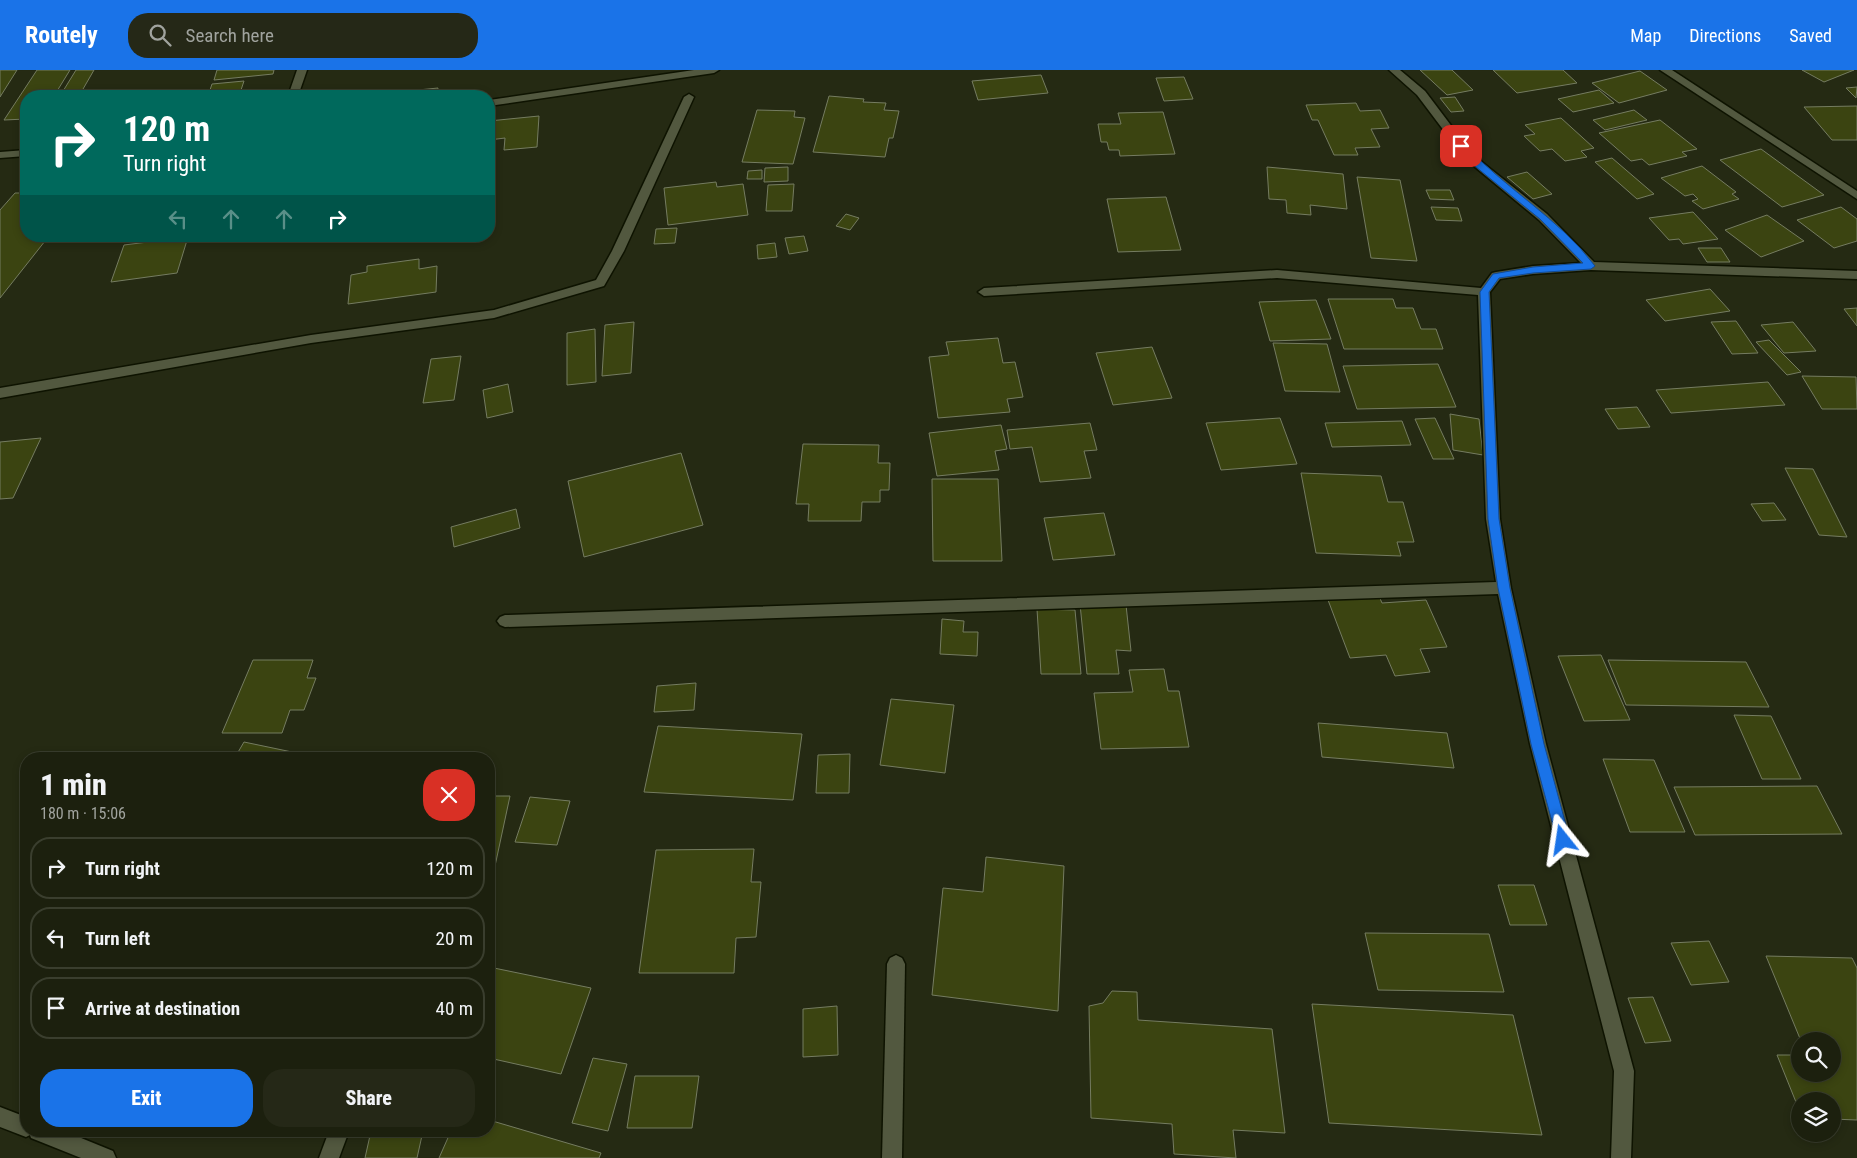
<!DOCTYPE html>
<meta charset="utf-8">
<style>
body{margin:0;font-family:"Roboto Condensed",sans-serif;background:#252817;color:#f1f3f6;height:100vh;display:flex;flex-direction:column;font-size:19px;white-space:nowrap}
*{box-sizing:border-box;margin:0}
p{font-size:16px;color:#a0a39e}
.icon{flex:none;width:28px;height:28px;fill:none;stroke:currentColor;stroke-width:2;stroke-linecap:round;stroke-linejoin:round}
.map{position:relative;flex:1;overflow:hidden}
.side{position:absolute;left:20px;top:682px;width:475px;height:385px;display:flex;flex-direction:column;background:#1c200e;border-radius:20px;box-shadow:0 2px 8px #0003,0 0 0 1px #3a3e2e}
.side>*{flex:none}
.banner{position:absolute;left:20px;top:20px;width:475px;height:152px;border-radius:20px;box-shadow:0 2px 8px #0003,0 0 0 1px #3a3e2e;background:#00695c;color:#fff;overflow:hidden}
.tools{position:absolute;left:1791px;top:962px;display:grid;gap:10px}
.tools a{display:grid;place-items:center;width:50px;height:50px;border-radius:50%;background:#1c200e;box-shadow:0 2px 8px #0003,0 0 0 1px #3a3e2e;font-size:25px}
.pin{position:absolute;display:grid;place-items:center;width:42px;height:42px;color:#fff;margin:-21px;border-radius:10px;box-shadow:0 2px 8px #0006}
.me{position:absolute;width:55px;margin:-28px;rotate:345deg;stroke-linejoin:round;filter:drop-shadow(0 0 4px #0008)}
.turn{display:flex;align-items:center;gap:18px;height:105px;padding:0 20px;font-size:22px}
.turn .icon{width:65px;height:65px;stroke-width:2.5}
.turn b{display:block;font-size:35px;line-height:42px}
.lanes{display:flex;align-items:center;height:48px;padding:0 20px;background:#0003;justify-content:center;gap:25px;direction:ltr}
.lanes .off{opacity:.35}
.round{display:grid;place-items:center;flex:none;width:52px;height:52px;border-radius:20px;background:#252817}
.overview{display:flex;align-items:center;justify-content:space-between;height:85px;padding:0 20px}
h1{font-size:30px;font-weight:800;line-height:38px}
.primary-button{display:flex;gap:10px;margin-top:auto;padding:10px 20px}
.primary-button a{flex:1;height:58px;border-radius:20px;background:#1a73e8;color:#fff;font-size:20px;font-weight:800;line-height:58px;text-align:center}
.primary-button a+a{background:#252817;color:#f1f3f6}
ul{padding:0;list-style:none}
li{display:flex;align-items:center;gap:15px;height:62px;margin:0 10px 8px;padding:0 10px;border:2px solid #3a3e2e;border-radius:20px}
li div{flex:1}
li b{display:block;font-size:19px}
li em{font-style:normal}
header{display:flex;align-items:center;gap:30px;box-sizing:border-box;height:70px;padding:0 25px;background:#1a73e8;color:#fff}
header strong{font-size:24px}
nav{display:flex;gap:28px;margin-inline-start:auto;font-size:18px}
.search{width:350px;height:45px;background:#252817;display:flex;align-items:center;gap:12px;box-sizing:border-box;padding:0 18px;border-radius:20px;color:#a0a39e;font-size:19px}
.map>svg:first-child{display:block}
</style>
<header>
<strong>Routely</strong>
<div class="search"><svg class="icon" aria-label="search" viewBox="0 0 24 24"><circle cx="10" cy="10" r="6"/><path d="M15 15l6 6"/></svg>Search here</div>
<nav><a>Map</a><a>Directions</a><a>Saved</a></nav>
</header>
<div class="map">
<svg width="1857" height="1088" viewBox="0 0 1857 1088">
<rect width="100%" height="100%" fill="#252a13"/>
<!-- building -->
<g fill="#3b4411" stroke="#757c61">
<path d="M0,0H17L0,27Z"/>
<path d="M37,0H70L54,26H26V49L4,50Z"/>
<path d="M76,0H94L79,26H60Z"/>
<path d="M217,0H274L273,4L214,10Z"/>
<path d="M1420,0H1452L1473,20L1447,25Z"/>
<path d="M1493,0H1563L1577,13L1517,23Z"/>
<path d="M1802,0H1854L1824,12Z"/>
<path d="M1640,1L1667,20L1619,33L1592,13Z"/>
<path d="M1041,5L1048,23L978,30L972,11Z"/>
<path d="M1184,7L1193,29L1164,31L1156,8Z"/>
<path d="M244,11L239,26H208L212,14Z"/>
<path d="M1857,17L1856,28L1846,18Z"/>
<path d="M438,18L437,26H398V22Z"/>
<path d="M1599,20L1614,33L1573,42L1558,29Z"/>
<path d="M829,26L864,29L863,32L886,33L884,40L899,41L893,68H889L885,87L813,82Z"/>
<path d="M1455,27L1464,41L1451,42L1440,28Z"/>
<path d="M1356,33L1360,41L1380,40L1389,58L1371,59L1380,77L1355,78L1358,85H1334L1318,50H1312L1306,35Z"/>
<path d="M1857,36V70H1832L1804,37Z"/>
<path d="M757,40L795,41L794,47L805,48L793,94L742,92Z"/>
<path d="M1634,40L1647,50L1605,60L1593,50Z"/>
<path d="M1163,42L1175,84L1120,86L1119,80H1109L1107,72H1101L1098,54H1121L1118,43Z"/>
<path d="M539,46L537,77L504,80L505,68L489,70V51Z"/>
<path d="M1561,48L1594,78L1581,81L1587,87L1565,91L1552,79L1540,81L1524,66L1535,64L1525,55Z"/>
<path d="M1660,50L1697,79L1682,82L1687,86L1649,95L1642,89L1631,91L1599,63Z"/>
<path d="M1761,79L1824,125L1782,137L1720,90Z"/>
<path d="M1612,88L1654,124L1637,129L1595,92Z"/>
<path d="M1702,96L1736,122L1732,124L1739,129L1703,139L1692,131L1698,129L1693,124L1685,126L1661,108Z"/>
<path d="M788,97V111L764,112L765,98Z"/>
<path d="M1267,97L1343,104L1347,139L1310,135L1311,145L1287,143L1286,130L1269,129Z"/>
<path d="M762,100V109H747L748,101Z"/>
<path d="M1527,102L1552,124L1533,129L1507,107Z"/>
<path d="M1357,107L1400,110L1417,191L1371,188Z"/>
<path d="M716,112L717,117L743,114L748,145L668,155L664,118Z"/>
<path d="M794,114L792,141H766L768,115Z"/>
<path d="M1426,120H1450L1454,130L1430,129Z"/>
<path d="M15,123H26V166H49L0,228V140Z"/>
<path d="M1166,127L1181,180L1118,182L1107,129Z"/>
<path d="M1431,137L1458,138L1462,151L1436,150Z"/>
<path d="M1841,137L1857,149V171L1834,178L1797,150Z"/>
<path d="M1693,142L1718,169L1683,174L1679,169L1669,170L1649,148Z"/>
<path d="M846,144L859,148L850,160L836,156Z"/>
<path d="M1767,145L1804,171L1761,187L1725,160Z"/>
<path d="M677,158L675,173L654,174L656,159Z"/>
<path d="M804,166L808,181L789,184L785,168Z"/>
<path d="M188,167L177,203L111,212L124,175Z"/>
<path d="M775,173L777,187L758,189L757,175Z"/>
<path d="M1698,178H1721L1730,192H1707Z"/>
<path d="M419,189V199L437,196L436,222L348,234L351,205L367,202V196Z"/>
<path d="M1710,219L1730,241L1665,251L1646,230Z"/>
<path d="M1328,229H1393L1396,238H1413L1421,259H1436L1443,279H1344Z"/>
<path d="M1316,230L1331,269L1270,271L1259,232Z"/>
<path d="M1857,238V256L1844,239Z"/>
<path d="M1736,251L1758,283L1732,284L1711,252Z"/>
<path d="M634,252L631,303L602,306L605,255Z"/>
<path d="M1793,252L1816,281L1784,283L1761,255Z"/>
<path d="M595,259L596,312L567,315V263Z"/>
<path d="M998,268L1003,293L1015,292L1023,327L1007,329L1010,342L938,348L929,287L949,285L946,272Z"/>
<path d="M1769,270L1801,302L1787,305L1756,272Z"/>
<path d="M1273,273L1327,274L1340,322L1285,321Z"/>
<path d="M1152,277L1172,328L1113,335L1096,283Z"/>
<path d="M461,286L454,330L423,333L431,289Z"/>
<path d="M1438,294L1456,337L1357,339L1343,296Z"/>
<path d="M1802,306L1856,307L1857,339H1822Z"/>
<path d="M1768,312L1785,335L1671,343L1656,320Z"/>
<path d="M508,314L513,342L487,348L483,320Z"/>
<path d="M1637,337L1650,357L1618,359L1605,339Z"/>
<path d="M1450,344L1479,349L1483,385L1453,380Z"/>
<path d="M1280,348L1297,394L1221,400L1206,353Z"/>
<path d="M1435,348L1454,389H1433L1415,349Z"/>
<path d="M1402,351L1411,375L1332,377L1325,353Z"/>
<path d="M1090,353L1097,380L1084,381L1091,408L1040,412L1032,377L1010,379L1007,360Z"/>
<path d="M1001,355L1007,379L995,381L999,400L937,406L929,363Z"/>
<path d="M41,368L13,428L0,429V372Z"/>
<path d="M803,374L879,375L878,393H890L889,420H880V432H862L861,451H808L809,434H796Z"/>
<path d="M681,383L703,455L584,487L568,411Z"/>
<path d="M1785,398L1813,399L1847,467L1819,465Z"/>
<path d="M1301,403L1381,406L1388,432H1403L1414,472H1397L1401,486L1316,483Z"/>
<path d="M932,409H998L1002,491H933Z"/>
<path d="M1774,433L1786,450L1762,451L1751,434Z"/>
<path d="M516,439L520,458L454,477L451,457Z"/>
<path d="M1104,443L1115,485L1053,490L1044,448Z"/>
<path d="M1379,526L1382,533L1426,530L1447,577L1420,579L1430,602L1395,606L1386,585L1350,588L1328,530Z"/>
<path d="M1080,534L1126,535L1131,581L1116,580L1119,604H1087Z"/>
<path d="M1037,539L1075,540L1081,604H1041Z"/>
<path d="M942,549L964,551L963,562H978L977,586L940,584Z"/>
<path d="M1601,585L1630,650L1584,651L1558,586Z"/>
<path d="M253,590H313L307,608H316L304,640H290L282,663H222Z"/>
<path d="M1608,590L1746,592L1769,637L1626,635Z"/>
<path d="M1164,599L1168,621H1179L1189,677L1101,679L1094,623L1133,622L1129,600Z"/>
<path d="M696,613L694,640L654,642L657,616Z"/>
<path d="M891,629L954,635L945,703L880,695Z"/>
<path d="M1734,645L1771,646L1801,709H1762Z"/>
<path d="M1318,653L1447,663L1454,698L1322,687Z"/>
<path d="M658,656L802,664L793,730L644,722Z"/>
<path d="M244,672L316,687L315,689H234Z"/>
<path d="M850,684L849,723H816L818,685Z"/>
<path d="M1603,689L1654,690L1685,762H1630Z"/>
<path d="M1817,716L1842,764L1695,765L1674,717Z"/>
<path d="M489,726H510L489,824Z"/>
<path d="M530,727L570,731L557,775L515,772Z"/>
<path d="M754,779L751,812H761L756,867L736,868L734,903H639L656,780Z"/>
<path d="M986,787L1064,796L1058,941L932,925L943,818L983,822Z"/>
<path d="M1498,815H1534L1547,855H1510Z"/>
<path d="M1365,863L1489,864L1504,922L1378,920Z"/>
<path d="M1709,871L1729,912L1691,915L1671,873Z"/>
<path d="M1766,886L1852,888L1857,898V1050L1832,1049V1031H1800V1042L1777,985H1800V1004H1832V971H1801Z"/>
<path d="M489,897L591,918L561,1004L489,988Z"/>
<path d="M1112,921L1137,922L1138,950L1272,959L1285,1063L1233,1060L1236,1088L1174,1084L1172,1054L1091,1048L1089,936L1103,933Z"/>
<path d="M1653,927L1671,971L1645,973L1628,928Z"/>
<path d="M1312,934L1513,945L1542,1065L1329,1053Z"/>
<path d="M837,936L838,985L803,987V939Z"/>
<path d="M593,988L627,994L608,1061L572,1053Z"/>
<path d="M635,1006H699L692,1058H627Z"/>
<path d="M489,1050L601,1083L599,1088H439L451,1061H489Z"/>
<path d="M371,1061H423L417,1088H365Z"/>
</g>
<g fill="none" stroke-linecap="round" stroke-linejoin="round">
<!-- minor casing -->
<g stroke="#0e1300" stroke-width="3">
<g id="minor">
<path d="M297,0H307L298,26H288Z"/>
<path d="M694,0H719L714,3L489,36V30Z"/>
<path d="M1389,0H1400L1425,21L1465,74L1483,93L1547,144L1594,192L1857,201V209L1591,200L1533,204L1500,209L1490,222L1500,449L1511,518L1546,674L1634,1001L1631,1088H1611L1614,1001L1530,674L1498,524L505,557L500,555L497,551L500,547L505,545L1496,512L1486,449L1478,225L1277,208L984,226L978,222L984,218L1277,200L1481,218L1492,203L1496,202L1533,196L1581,193L1539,150L1475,97L1457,78L1417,25Z"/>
<path d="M1660,0H1672L1857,121V129Z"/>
<path d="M689,24L694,27L624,181L604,216L494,248L311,273L0,328V318L311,265L494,240L596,210L612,181L684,27Z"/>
<path d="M26,80V86L0,88V82Z"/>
<path d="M896,885L902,888L905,894L902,1088H882L887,894L890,888Z"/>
<path d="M0,1037L26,1047V1061H64L113,1081L116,1088H81L31,1068L30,1065L26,1067L0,1057Z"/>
<path d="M329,1061H349L339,1088H319Z"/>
</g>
</g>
<!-- minor -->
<use href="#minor" fill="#52583f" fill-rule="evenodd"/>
</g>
<!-- route -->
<path fill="#1a73e8" stroke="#114b97" d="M1458,74H1464C1504,118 1559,148 1595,196L1591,199L1533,203L1499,208L1489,222L1499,449L1510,518L1544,674L1570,770L1568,775L1563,776L1559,775L1557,770L1531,674L1498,518L1488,449L1480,222L1493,204L1533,197L1583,193L1540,149L1476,97L1458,77Z"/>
</svg>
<div class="tools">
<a><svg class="icon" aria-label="search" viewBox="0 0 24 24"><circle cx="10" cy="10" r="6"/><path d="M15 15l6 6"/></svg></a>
<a><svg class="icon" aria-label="layers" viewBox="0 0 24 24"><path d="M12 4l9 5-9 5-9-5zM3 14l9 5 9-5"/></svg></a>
</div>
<div class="pin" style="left:1461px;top:76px;background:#d93025"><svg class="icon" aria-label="arrive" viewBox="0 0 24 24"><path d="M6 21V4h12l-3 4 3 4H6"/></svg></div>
<svg class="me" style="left:1563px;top:770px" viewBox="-20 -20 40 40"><path d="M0-17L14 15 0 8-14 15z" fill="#1a73e8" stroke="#fff" stroke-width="4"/></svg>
<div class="banner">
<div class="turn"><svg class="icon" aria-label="right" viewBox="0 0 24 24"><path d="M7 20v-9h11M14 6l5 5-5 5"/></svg><div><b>120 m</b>Turn right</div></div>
<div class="lanes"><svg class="icon off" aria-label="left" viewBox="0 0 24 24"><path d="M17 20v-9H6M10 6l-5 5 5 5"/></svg><svg class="icon off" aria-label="ahead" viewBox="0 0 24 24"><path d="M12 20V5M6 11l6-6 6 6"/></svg><svg class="icon off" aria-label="ahead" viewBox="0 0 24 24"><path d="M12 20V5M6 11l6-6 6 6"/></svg><svg class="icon" aria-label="right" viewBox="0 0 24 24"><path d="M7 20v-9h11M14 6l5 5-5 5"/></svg></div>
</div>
<section class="side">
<div class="overview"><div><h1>1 min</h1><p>180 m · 15:06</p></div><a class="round" style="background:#d93025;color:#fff"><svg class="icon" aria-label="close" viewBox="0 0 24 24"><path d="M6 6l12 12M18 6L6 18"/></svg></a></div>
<ul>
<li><svg class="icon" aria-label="right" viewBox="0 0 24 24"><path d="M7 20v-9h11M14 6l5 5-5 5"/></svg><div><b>Turn right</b></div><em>120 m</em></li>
<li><svg class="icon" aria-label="left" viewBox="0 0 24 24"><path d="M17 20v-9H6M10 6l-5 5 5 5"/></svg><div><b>Turn left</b></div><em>20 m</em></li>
<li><svg class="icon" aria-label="arrive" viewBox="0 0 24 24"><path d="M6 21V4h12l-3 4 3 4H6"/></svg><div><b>Arrive at destination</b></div><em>40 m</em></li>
</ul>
<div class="primary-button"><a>Exit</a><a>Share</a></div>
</section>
</div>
